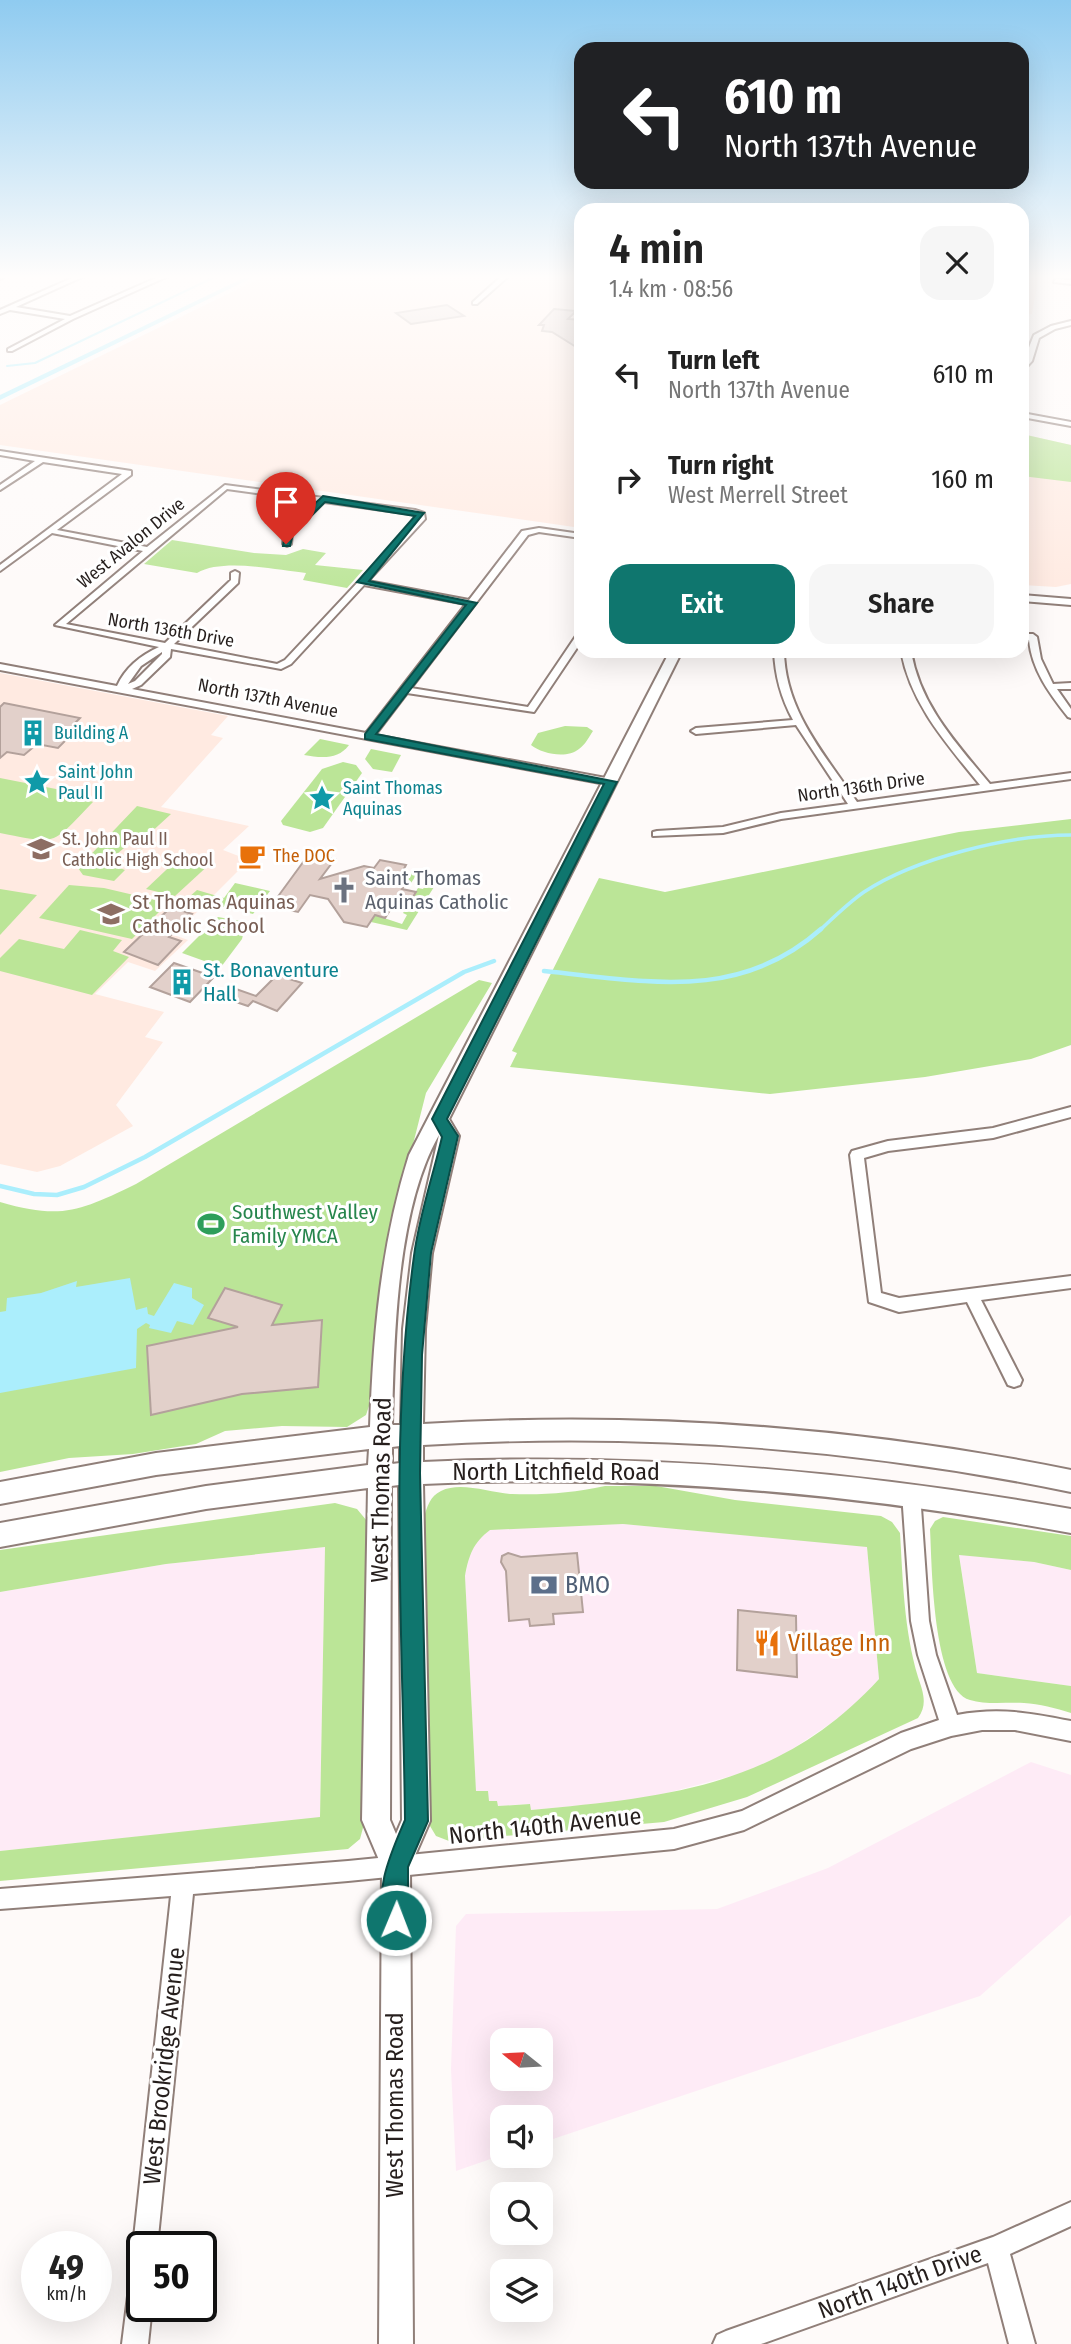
<!DOCTYPE html>
<meta charset="utf-8">
<style>
body{margin:0;font-family:"Fira Sans Condensed",sans-serif;background:#f6f6f6;color:#222;height:100vh;display:flex;flex-direction:column;font-size:26px;white-space:nowrap}
*{box-sizing:border-box;margin:0}
p{font-size:23px;color:#767676}
.icon{flex:none;width:38px;height:38px;fill:none;stroke:currentColor;stroke-width:2;stroke-linecap:round;stroke-linejoin:round}
.map{position:relative;flex:1;overflow:hidden}
.sheet{position:absolute;left:574px;top:203px;width:455px;height:455px;display:flex;flex-direction:column;background:#fff;border-radius:21px;box-shadow:0 7px 28px #0002}
.sheet>*{flex:none}
.hud{position:absolute;left:574px;top:42px;width:455px;height:147px;border-radius:21px;box-shadow:0 7px 28px #0002;background:#202124;color:#fff;overflow:hidden}
.needle{width:46px;rotate:288deg}
.fabs{position:absolute;left:490px;top:2028px;display:grid;gap:14px}
.fabs a{display:grid;place-items:center;width:63px;height:63px;border-radius:14px;background:#fff;box-shadow:0 7px 28px #0002;font-size:35px}
.speed{position:absolute;left:21px;top:2231px;display:flex;gap:14px;font-size:35px;font-weight:700;text-align:center}
.speed>*{display:grid;place-content:center;width:91px;height:91px;border-radius:50%;background:#fff;box-shadow:0 7px 28px #0002;line-height:1}
.speed small{font-size:18px;font-weight:400}
.speed .limit{border:4px solid #111;border-radius:10px;background:#fff;color:#111}
.pin{position:absolute;display:grid;place-items:center;width:60px;height:60px;color:#fff;margin:-72px -30px;border-radius:50% 50% 50% 0;rotate:-45deg;box-shadow:0 0 7px #0007}
.pin .icon{rotate:45deg}
.me{position:absolute;width:77px;margin:-38px;rotate:1deg;stroke-linejoin:round;filter:drop-shadow(0 0 5px #0008)}
.turn{display:flex;align-items:center;gap:24px;height:147px;padding:0 35px;font-size:32px}
.turn .icon{width:91px;height:91px;stroke-width:2.5}
.turn b{display:block;font-size:49px;line-height:60px}
.round{display:grid;place-items:center;flex:none;width:74px;height:74px;border-radius:21px;background:#f6f6f6}
.overview{display:flex;align-items:center;justify-content:space-between;height:119px;padding:0 35px}
h1{font-size:42px;font-weight:600;line-height:52px}
.action{display:flex;gap:14px;margin-top:auto;padding:14px 35px}
.action a{flex:1;height:80px;border-radius:21px;background:#0f766e;color:#fff;font-size:28px;font-weight:600;line-height:80px;text-align:center}
.action a+a{background:#f6f6f6;color:#222}
ul{padding:0;list-style:none}
li{display:flex;align-items:center;gap:21px;height:105px;padding:0 35px}
li div{flex:1}
li b{display:block;font-size:26px}
li em{font-style:normal}
.map>svg:first-child{display:block}
</style>
<div class="map">
<svg width="1071" height="2344" viewBox="0 0 1071 2344">
<rect width="100%" height="100%" fill="#fefaf9"/>
<!-- commercial -->
<g fill="#feebf6" fill-rule="evenodd">
<path d="M623,1524L867,1546L879,1679L849,1711L788,1752L743,1773L640,1800L530,1810L529,1804L498,1806L476,1792L465,1576L470,1553L478,1539L491,1529Z"/>
<path d="M325,1547L320,1818L0,1851V1592L166,1564Z"/>
<path d="M959,1554L1034,1562L1071,1570V1686L977,1673Z"/>
<path d="M1031,1762L1071,1775V1915L980,1996L541,2143V2118H502V2155L456,2171L451,2069L456,1926L466,1914L717,1909L828,1868ZM502,2040H541V2079H502Z"/>
</g>
<!-- built -->
<g fill="#ffeae1">
<path d="M269,274H581V528L0,445V405Z"/>
<path d="M1022,274H1039L1032,314L1022,316Z"/>
<path d="M1022,434L1071,445V584L1056,587L1022,585Z"/>
<path d="M0,673L228,716L211,735L223,738L161,807L249,826L223,850L249,860L174,935L188,940L155,971L128,962L95,994L164,1012L145,1037L163,1042L116,1105L133,1126L60,1166L37,1172L0,1164Z"/>
</g>
<!-- green -->
<g fill="#bbe597" fill-rule="evenodd">
<path d="M1022,434L1071,445V482L1022,476Z"/>
<path d="M172,540L254,553L286,555L303,549L326,553L315,565L363,570L347,588L303,580L306,573C276,570 223,558 197,573L144,564Z"/>
<path d="M565,726L587,727L593,731C589,737 585,745 579,749C567,759 542,754 531,745L538,733Z"/>
<path d="M320,739L349,745C338,760 321,758 304,755Z"/>
<path d="M371,749L401,755L392,772L373,769L365,759Z"/>
<path d="M343,762L356,765L362,773L323,828L310,832L283,825L281,821L322,769Z"/>
<path d="M0,778L56,789L93,802C51,845 60,845 0,833Z"/>
<path d="M137,806L171,814L147,836L141,834L106,863L125,870L114,881L83,875L78,868Z"/>
<path d="M1071,819V1045L1031,1059L925,1077L770,1094L510,1067L517,1053L512,1051L599,878L665,892L959,832Z"/>
<path d="M184,853L212,862L175,896L146,889Z"/>
<path d="M403,871L439,879L407,930L371,922L375,915L402,924L407,915L403,913L405,910L418,888L423,889L428,881L415,877L411,883L397,880Z"/>
<path d="M235,883L270,891L253,914L188,898L197,890L224,898Z"/>
<path d="M69,885L104,888L168,903L132,939L39,918Z"/>
<path d="M0,889L37,895L0,935Z"/>
<path d="M218,917L246,922L242,939L221,967L182,953Z"/>
<path d="M80,930L122,940L113,951L129,957L92,995L0,971V958L19,939L64,949Z"/>
<path d="M479,980L492,983L426,1093L390,1235L378,1298L371,1400L366,1415L347,1427L282,1426L225,1431L196,1444L133,1454L69,1458L0,1472V1202C62,1220 80,1211 136,1184ZM225,1288L282,1305L272,1325L322,1320L318,1387L242,1394L151,1414L147,1346L232,1328H243L208,1317Z"/>
<path d="M605,1486H656L735,1500L881,1516L892,1522L900,1533C903,1582 904,1630 918,1677C923,1692 928,1704 918,1718L747,1797L664,1822L449,1841L436,1836L430,1826L424,1517C427,1507 430,1496 441,1491C461,1481 490,1493 512,1494C544,1495 573,1493 605,1486ZM623,1524L867,1547L879,1679C780,1787 668,1797 531,1810L530,1804L498,1806L497,1801H489L488,1791H476L465,1576C469,1555 473,1543 490,1530Z"/>
<path d="M335,1503L357,1509L367,1521L364,1824L360,1839L348,1849L0,1881V1851L320,1817L325,1547L166,1564L0,1592V1550Z"/>
<path d="M943,1517L1071,1536V1570L1034,1562L959,1555L977,1673L1071,1686V1713C1056,1708 1039,1704 1024,1703C1007,1702 986,1705 970,1700C932,1689 932,1563 930,1529L935,1521Z"/>
</g>
<!-- water -->
<path fill="#abeefc" d="M130,1278L136,1310L147,1307L148,1314L154,1316L174,1283L192,1288V1298L204,1305L193,1325L177,1321L171,1333L149,1328L150,1325L146,1323L137,1329L136,1368L0,1393V1312L6,1311L7,1298L41,1293L77,1281L76,1287Z"/>
<g fill="none" stroke-linecap="round" stroke-linejoin="round">
<!-- stream-far2 -->
<path stroke="#abeefc" stroke-width="2" d="M7,366L35,363L221,274"/>
<!-- stream-far1 -->
<path stroke="#abeefc" stroke-width="3.5" d="M819,931C833,918 848,903 864,892C916,858 1009,835 1071,835"/>
<!-- stream -->
<g stroke="#abeefc" stroke-width="4.5">
<path d="M544,971C645,981 738,1003 821,929"/>
<path d="M0,1186L34,1194L57,1195L84,1187L145,1157L464,972L494,961"/>
</g>
<!-- canal -->
<path fill="#abeefc" fill-rule="evenodd" d="M252,274H260L0,400V395Z"/>
</g>
<!-- building -->
<g fill="#e2d0ca" stroke="#b3a19b" stroke-width="2">
<path d="M447,305L464,316L411,324L396,313Z"/>
<path d="M554,309L576,311L568,319L581,320V350L552,332L542,331L544,325H539Z"/>
<path d="M4,703L80,718L73,725L80,726L58,748L37,744L24,755L7,752L0,758V707Z"/>
<path d="M309,854L335,859L320,879L364,866L374,868L380,860L406,865L398,880L407,882L402,889L416,892L405,910L392,907L385,918L375,915L367,927L344,922L328,899L310,895L298,912L271,906Z"/>
<path d="M171,907L192,914L169,937L181,941L158,965L124,952Z"/>
<path d="M174,963L214,977L190,1002L150,987Z"/>
<path d="M277,975L302,983L277,1011L253,1001L248,1006L224,998L233,988L256,996Z"/>
<path d="M225,1288L282,1305L272,1325L322,1320L318,1387L242,1394L151,1415L147,1346L238,1327L208,1318Z"/>
<path d="M508,1553L521,1557L577,1553L583,1612L553,1614L554,1624L530,1626L529,1619L509,1621L506,1571L501,1562L502,1556Z"/>
<path d="M738,1610L796,1616L797,1677L737,1670Z"/>
</g>
<g fill="none" stroke-linecap="round" stroke-linejoin="round">
<!-- minor casing -->
<g stroke="#907f79" stroke-width="4">
<g id="minor">
<path d="M9,274L8,275L0,279V275Z"/>
<path d="M81,274H89L16,307L70,316L165,274H173L73,319L12,351H8V349L65,319L10,310L0,314V310Z"/>
<path d="M504,274H511L477,304H473V302Z"/>
<path d="M1056,279L1071,280V284L1054,282Z"/>
<path d="M1071,321V325L1055,329L1039,338L1032,361L1022,372C1022,365 1031,342 1034,335L1051,326Z"/>
<path d="M1022,413L1071,422V426L1022,417Z"/>
<path d="M0,451L131,471V475L57,530L147,547L225,485L415,510L424,513L425,519L368,581L469,600L522,531L539,528L581,534V538L539,532L528,535L411,688L528,707L578,633L581,632V642L534,712L407,693L375,735L611,779L616,782L611,785L0,670V664L117,686C125,668 141,655 159,647L55,625L143,551L52,533L0,571V565L122,474L43,462L0,490V485L35,461L0,455ZM227,489L316,501L284,533L283,544L287,546L291,544L292,534L324,502L411,514L417,516V519L285,660L277,664L174,644L238,583L239,573L235,571L231,573V580L165,643L66,624ZM364,585L466,604L366,733L132,689L141,685L170,657L171,649L281,669L291,664ZM162,652V654L135,681L128,684L141,666Z"/>
<path d="M1022,595L1071,599V605L1022,601Z"/>
<path d="M1022,634H1033L1037,637L1041,659L1053,684L1071,683V689H1057L1071,709V718L1068,717C1049,693 1032,670 1029,640H1022Z"/>
<path d="M774,651H784C785,711 825,755 857,802L980,785C947,744 911,705 901,651H911C920,705 956,743 990,784L1071,773V779L781,819L723,833L653,836V832L657,831L723,827L781,813L848,804L796,725L696,734L691,731L696,728L793,720C781,698 775,676 774,651Z"/>
<path d="M1071,1107V1117L993,1138L888,1151L864,1158L881,1293L899,1298L1071,1276V1288L981,1300L1022,1380L1020,1385L1014,1387L1008,1385L967,1302L899,1312L869,1302L850,1155L852,1151L888,1141L993,1128Z"/>
<path d="M911,1485L917,1487L920,1493L929,1621L936,1655L957,1715C999,1707 1030,1713 1071,1721V1741L1015,1730H982L951,1736L911,1749L744,1830L674,1849L348,1881L193,1894L157,2247H142V2258L136,2256L133,2247L171,1896L0,1909V1889L348,1861L674,1829L742,1811L901,1733L939,1720L918,1655L911,1621L902,1493L905,1487Z"/>
<path d="M1071,2202V2226L1010,2254L1035,2344H1009L988,2263L761,2344H713L717,2335L726,2331L993,2237Z"/>
<path d="M142,2268V2306H152L148,2344H122L130,2280L133,2271Z"/>
</g>
</g>
<!-- major casing -->
<g stroke="#907f79" stroke-width="4">
<path id="major" d="M670,651H682L449,1119L459,1136L432,1253L425,1329L423,1424C639,1411 859,1427 1071,1470V1492C859,1448 639,1432 423,1445V1462C642,1452 856,1471 1071,1509V1533C856,1493 642,1474 423,1484L430,1821L410,1867L413,2344H379L382,1867L362,1820L368,1488L206,1509L0,1547V1523L206,1486L368,1465L369,1449L156,1475L0,1504V1482L156,1453L370,1427C373,1335 381,1244 409,1155ZM439,1135L412,1253L403,1329L401,1425H392C394,1339 396,1210 439,1135ZM400,1446V1463L392,1464V1447ZM399,1485L402,1820L396,1834L390,1820L391,1486Z"/>
</g>
<!-- minor -->
<use href="#minor" fill="#fff" fill-rule="evenodd"/>
<!-- major -->
<use href="#major" fill="#fff" fill-rule="evenodd"/>
</g>
<!-- sky -->
<linearGradient id="sky" x2="0" y2="1"><stop stop-color="#8fcbf0"/><stop offset="0.46" stop-color="#fffdfc"/><stop offset="1" stop-color="#fffdfc" stop-opacity="0"/></linearGradient>
<rect width="1071" height="602" fill="url(#sky)"/>
<!-- route -->
<path fill="#0f766e" stroke="#0a4d48" stroke-width="2" d="M323,496L424,513L369,581L477,603L376,734L617,782L447,1119L458,1136L431,1253L422,1355L420,1473L428,1821L408,1867V1920L404,1928L396,1932L387,1928C372,1893 391,1853 405,1820C403,1635 389,1439 414,1256C419,1216 433,1176 442,1137L432,1119L604,784L365,739V734L466,605L357,582L415,516L325,502L293,534L290,546H283L285,531Z"/>
<!-- icons -->
<defs>
<g id="building-bare" transform="scale(2.1)"><path d="M-4-6H4V6H1V3H-1V6H-4ZM-2.5-4.3h1.7v1.8h-1.7ZM.8-4.3h1.7v1.8H.8ZM-2.5-1h1.7V.8h-1.7ZM.8-1h1.7V.8H.8Z" fill="#0f9aa8" stroke="#fff" stroke-width="2.5" paint-order="stroke"/></g>
<g id="sight-bare" transform="scale(2.1)"><path d="M0-6L1.8-2.2L6-1.7L2.9 1.2L3.7 5.4L0 3.3L-3.7 5.4L-2.9 1.2L-6-1.7L-1.8-2.2Z" fill="#0f9aa8" stroke="#fff" stroke-width="2.5" paint-order="stroke"/></g>
<g id="school-bare" transform="scale(2.1)"><path d="M0-5L7-2L0 1L-7-2ZM-4 1L0 2.5L4 1V4Q0 6-4 4Z" fill="#8d6e63" stroke="#fff" stroke-width="2.5" paint-order="stroke"/></g>
<g id="cafe-bare" transform="scale(2.1)"><path d="M-5.5-4.5H6V0H3Q3 3.5 0 3.5H-2.5Q-5.5 3.5-5.5 0ZM3-3.2v2h1.7v-2ZM-6 4.5H4V6H-6Z" fill="#e8710a" stroke="#fff" stroke-width="2.5" paint-order="stroke"/></g>
<g id="church-bare" transform="scale(2.1)"><path d="M-1.2-6h2.4v3.5h3.3v2.4h-3.3V6h-2.4V-.1h-3.3v-2.4h3.3Z" fill="#6b7280" stroke="#fff" stroke-width="2.5" paint-order="stroke"/></g>
<g id="stadium-bare" transform="scale(2.1)"><path d="M0-5a6.5 5 0 1 0 0 10a6.5 5 0 1 0 0-10ZM-3.5-1.8h7v3.6h-7Z" fill="#2e9e5b" stroke="#fff" stroke-width="2.5" paint-order="stroke"/></g>
<g id="bank-bare" transform="scale(2.1)"><path d="M-6-4H6V4H-6ZM0-2.3a2.3 2.3 0 1 0 0 4.6a2.3 2.3 0 1 0 0-4.6Z" fill="#5c6f8a" stroke="#fff" stroke-width="2.5" paint-order="stroke"/></g>
<g id="restaurant-bare" transform="scale(2.1)"><path d="M-5-6h1v4h1v-4h1v4h1v-4h1v5L-1.5 .5V6h-2V.5L-5-1ZM5-6V6H3V1.5H1.5Q1.5-4 5-6Z" fill="#e8710a" stroke="#fff" stroke-width="2.5" paint-order="stroke"/></g>
</defs>
<g fill-rule="evenodd">
<use href="#building-bare" x="33" y="733"/>
<use href="#sight-bare" x="37" y="782"/>
<use href="#sight-bare" x="322" y="798"/>
<use href="#school-bare" x="41" y="849"/>
<use href="#cafe-bare" x="252" y="856"/>
<use href="#church-bare" x="344" y="890"/>
<use href="#school-bare" x="111" y="914"/>
<use href="#building-bare" x="182" y="982"/>
<use href="#stadium-bare" x="211" y="1224"/>
<use href="#bank-bare" x="544" y="1585"/>
<use href="#restaurant-bare" x="767" y="1643"/>
</g>
<g text-anchor="middle" stroke-width="6" stroke-linejoin="round" paint-order="stroke">
<!-- far-street labels -->
<g font-size="18" fill="#261f1d" stroke="#fff">
<text transform="translate(131 543) rotate(-39)" y="6">West Avalon Drive</text>
<text transform="translate(171 630) rotate(10)" y="6">North 136th Drive</text>
<text transform="translate(268 698) rotate(11)" y="6">North 137th Avenue</text>
<text transform="translate(861 787) rotate(-8)" y="6">North 136th Drive</text>
</g>
<!-- far-culture labels -->
<g font-size="18" fill="#0d838f" stroke="#fff" text-anchor="start">
<text x="54" y="739">Building A</text>
<text x="58" y="778">Saint John<tspan x="58" dy="21">Paul II</tspan></text>
<text x="343" y="794">Saint Thomas<tspan x="343" dy="21">Aquinas</tspan></text>
</g>
<!-- far-education labels -->
<g font-size="18" fill="#785e54" stroke="#fff" text-anchor="start">
<text x="62" y="845">St. John Paul II<tspan x="62" dy="21">Catholic High School</tspan></text>
</g>
<!-- far-food labels -->
<g font-size="18" fill="#c56008" stroke="#fff" text-anchor="start">
<text x="273" y="862">The DOC</text>
</g>
<!-- worship labels -->
<g font-size="21" fill="#5b616d" stroke="#fff" text-anchor="start">
<text x="365" y="885">Saint Thomas<tspan x="365" dy="24">Aquinas Catholic</tspan></text>
</g>
<!-- education labels -->
<g font-size="21" fill="#785e54" stroke="#fff" text-anchor="start">
<text x="132" y="909">St Thomas Aquinas<tspan x="132" dy="24">Catholic School</tspan></text>
</g>
<!-- culture labels -->
<g font-size="21" fill="#0d838f" stroke="#fff" text-anchor="start">
<text x="203" y="977">St. Bonaventure<tspan x="203" dy="24">Hall</tspan></text>
</g>
<!-- leisure labels -->
<g font-size="21" fill="#27864d" stroke="#fff" text-anchor="start">
<text x="232" y="1219">Southwest Valley<tspan x="232" dy="24">Family YMCA</tspan></text>
</g>
<!-- near-street labels -->
<g font-size="24" fill="#261f1d" stroke="#fff">
<text x="556" y="1480">North Litchfield Road</text>
<text transform="translate(381 1490) rotate(-89)" y="8">West Thomas Road</text>
<text transform="translate(545 1826) rotate(-6)" y="8">North 140th Avenue</text>
<text transform="translate(164 2066) rotate(-84)" y="8">West Brookridge Avenue</text>
<text transform="translate(395 2105) rotate(-90)" y="8">West Thomas Road</text>
<text transform="translate(900 2282) rotate(-20)" y="8">North 140th Drive</text>
</g>
<!-- near-service labels -->
<g font-size="24" fill="#4e5e75" stroke="#fff" text-anchor="start">
<text x="565" y="1593">BMO</text>
</g>
<!-- near-food labels -->
<g font-size="24" fill="#c56008" stroke="#fff" text-anchor="start">
<text x="788" y="1651">Village Inn</text>
</g>
</g>
</svg>
<div class="fabs">
<a><svg class="needle" viewBox="-14 -14 28 28"><path d="M0-13l5 13h-10z" fill="#e53935"/><path d="M0 13l5-13h-10z" fill="#767676"/></svg></a>
<a><svg class="icon" aria-label="sound" viewBox="0 0 24 24"><path d="M4 9h4l5-4v14l-5-4H4zM17 9q2 3 0 6"/></svg></a>
<a><svg class="icon" aria-label="search" viewBox="0 0 24 24"><circle cx="10" cy="10" r="6"/><path d="M15 15l6 6"/></svg></a>
<a><svg class="icon" aria-label="layers" viewBox="0 0 24 24"><path d="M12 4l9 5-9 5-9-5zM3 14l9 5 9-5"/></svg></a>
</div>
<div class="speed"><div>49<small>km/h</small></div><div class="limit">50</div></div>
<div class="pin" style="left:286px;top:544px;background:#d93025"><svg class="icon" aria-label="arrive" viewBox="0 0 24 24"><path d="M6 21V4h12l-3 4 3 4H6"/></svg></div>
<svg class="me" style="left:396px;top:1920px" viewBox="-20 -20 40 40"><circle r="17" fill="#0f766e" stroke="#fff" stroke-width="3"/><path d="M0-11L8 9 0 5-8 9z" fill="#fff"/></svg>
<div class="hud">
<div class="turn"><svg class="icon" aria-label="left" viewBox="0 0 24 24"><path d="M17 20v-9H6M10 6l-5 5 5 5"/></svg><div><b>610 m</b>North 137th Avenue</div></div>
</div>
<section class="sheet">
<div class="overview"><div><h1>4 min</h1><p>1.4 km · 08:56</p></div><a class="round"><svg class="icon" aria-label="close" viewBox="0 0 24 24"><path d="M6 6l12 12M18 6L6 18"/></svg></a></div>
<ul>
<li><svg class="icon" aria-label="left" viewBox="0 0 24 24"><path d="M17 20v-9H6M10 6l-5 5 5 5"/></svg><div><b>Turn left</b><p>North 137th Avenue</p></div><em>610 m</em></li>
<li><svg class="icon" aria-label="right" viewBox="0 0 24 24"><path d="M7 20v-9h11M14 6l5 5-5 5"/></svg><div><b>Turn right</b><p>West Merrell Street</p></div><em>160 m</em></li>
</ul>
<div class="action"><a>Exit</a><a>Share</a></div>
</section>
</div>
